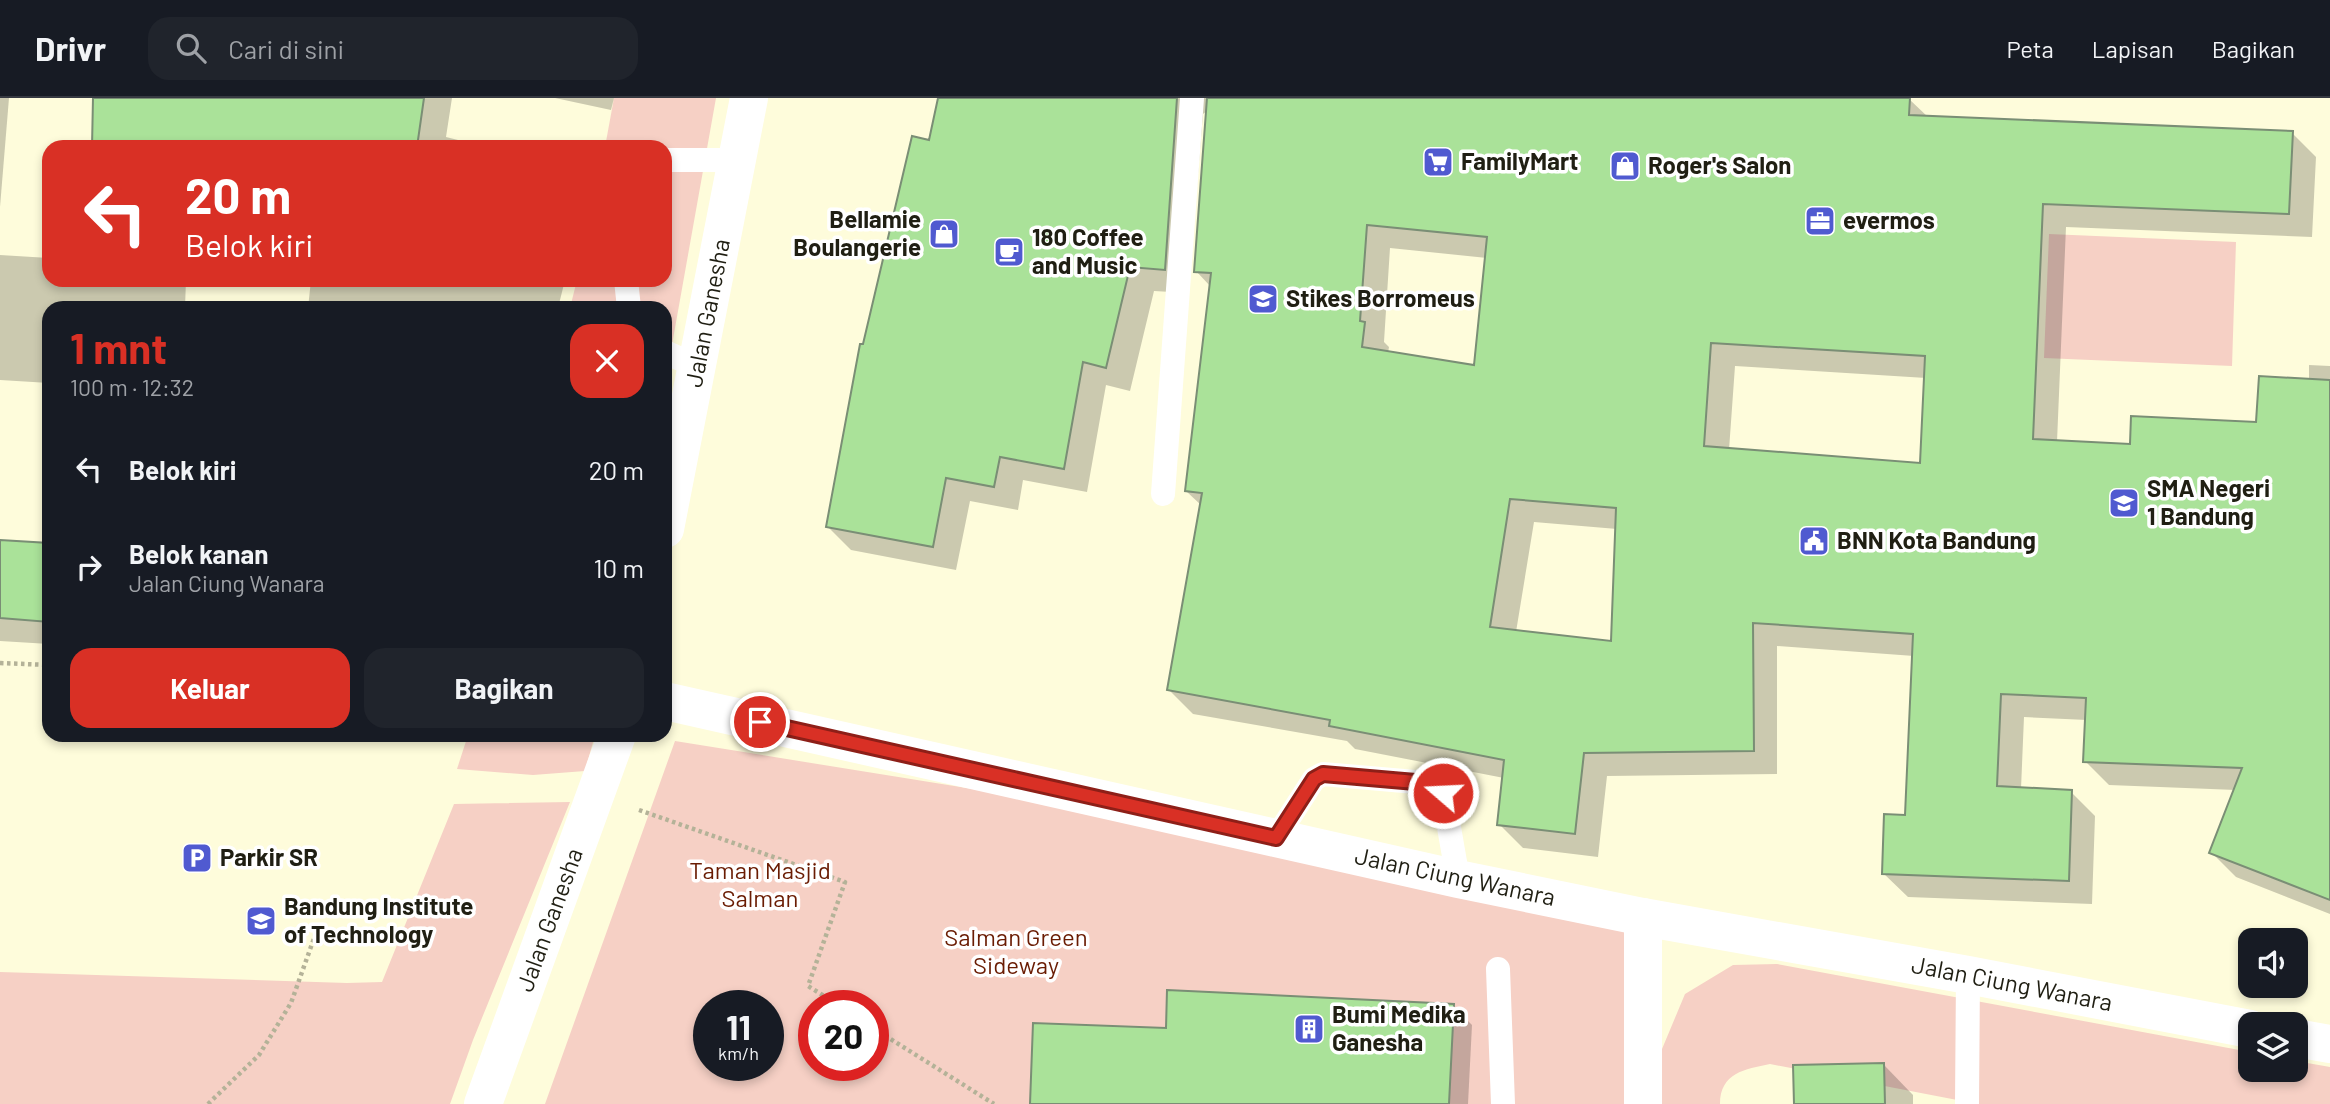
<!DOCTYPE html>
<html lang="id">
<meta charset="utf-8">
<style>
body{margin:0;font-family:Barlow,sans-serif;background:#20242c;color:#f1f3f6;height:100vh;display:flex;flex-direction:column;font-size:26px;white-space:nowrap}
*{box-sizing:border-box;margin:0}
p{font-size:23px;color:#9ea1a6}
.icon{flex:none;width:38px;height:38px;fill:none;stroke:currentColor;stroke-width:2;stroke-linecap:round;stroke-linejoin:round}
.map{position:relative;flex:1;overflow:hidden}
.side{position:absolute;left:42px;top:203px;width:630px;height:441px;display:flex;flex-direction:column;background:#171b24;border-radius:21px;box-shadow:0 4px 10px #0003}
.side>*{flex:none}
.top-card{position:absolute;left:42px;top:42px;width:630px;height:147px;border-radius:21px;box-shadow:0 4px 10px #0003;background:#d93025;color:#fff;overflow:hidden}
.fabs{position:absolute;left:2238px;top:830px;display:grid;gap:14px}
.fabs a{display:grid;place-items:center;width:70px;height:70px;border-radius:14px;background:#171b24;box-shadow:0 4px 10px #0003;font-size:35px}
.speed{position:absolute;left:693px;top:892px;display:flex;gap:14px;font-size:35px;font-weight:700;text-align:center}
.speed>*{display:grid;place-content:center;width:91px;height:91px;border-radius:50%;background:#171b24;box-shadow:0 4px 10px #0003;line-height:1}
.speed small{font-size:18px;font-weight:400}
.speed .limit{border:10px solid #d22;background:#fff;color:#111}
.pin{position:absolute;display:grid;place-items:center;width:60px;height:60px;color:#fff;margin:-30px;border:4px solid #fff;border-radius:50%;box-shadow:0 2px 7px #0007}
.me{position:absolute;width:77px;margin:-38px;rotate:289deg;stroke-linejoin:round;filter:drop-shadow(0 0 5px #0008)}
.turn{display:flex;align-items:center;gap:24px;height:147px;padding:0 28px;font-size:32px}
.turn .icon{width:91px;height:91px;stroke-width:2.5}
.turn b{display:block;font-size:49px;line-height:60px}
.round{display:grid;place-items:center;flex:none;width:74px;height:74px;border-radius:21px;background:#20242c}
.summary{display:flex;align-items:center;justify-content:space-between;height:119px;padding:0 28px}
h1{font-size:42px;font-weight:700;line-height:52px;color:#d93025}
.cta{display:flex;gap:14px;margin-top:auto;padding:14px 28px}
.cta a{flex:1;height:80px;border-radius:21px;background:#d93025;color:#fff;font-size:28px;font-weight:700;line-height:80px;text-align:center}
.cta a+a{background:#20242c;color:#f1f3f6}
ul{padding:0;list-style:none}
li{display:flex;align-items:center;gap:21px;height:98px;padding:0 28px}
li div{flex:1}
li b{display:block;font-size:26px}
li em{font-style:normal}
header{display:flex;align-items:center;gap:42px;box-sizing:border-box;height:98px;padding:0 35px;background:#171b24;border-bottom:2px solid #363941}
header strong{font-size:33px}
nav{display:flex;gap:38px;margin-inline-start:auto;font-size:24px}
.search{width:490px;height:63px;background:#20242c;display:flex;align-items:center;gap:18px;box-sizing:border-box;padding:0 24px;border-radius:21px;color:#9ea1a6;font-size:26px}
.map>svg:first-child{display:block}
</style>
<header>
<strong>Drivr</strong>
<div class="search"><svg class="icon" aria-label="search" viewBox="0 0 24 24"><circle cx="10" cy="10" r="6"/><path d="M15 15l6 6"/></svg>Cari di sini</div>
<nav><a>Peta</a><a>Lapisan</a><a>Bagikan</a></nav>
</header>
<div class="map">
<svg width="2330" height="1006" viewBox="0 0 2330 1006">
<rect width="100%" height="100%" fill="#fefcdb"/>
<!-- green -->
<g fill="#f6d0c5" fill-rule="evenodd">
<path d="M614,0H716L665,286V210H570L577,182H665V49H605Z"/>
<path d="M2049,136L2236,144L2232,268L2044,260Z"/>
<path d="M468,637H595L585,673L533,677L457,671Z"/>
<path d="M675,643L1276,740L1643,819V1006H545ZM709,908H768V968H709ZM814,908H873V968H814Z"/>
<path d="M570,704L473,942L450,1006H0V874L347,885L382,884L454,706Z"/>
<path d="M1777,866L2250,954V971H2296V963L2330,969V1006H1978L1770,966C1745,971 1720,975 1720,1006H1662V951L1685,896L1733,867Z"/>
</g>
<!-- shadow -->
<g fill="#0003" fill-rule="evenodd">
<path d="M0,0H9L0,109Z"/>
<path d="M95,0H452L446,39L486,49H93Z"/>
<path d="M555,0H614L611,12Z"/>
<path d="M939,0H1901L1909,1L1928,19L2292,35L2316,59L2312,139L2066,129L2057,344L2131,347L2258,326L2309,282V267L2330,268V816L2236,779L2212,755L2236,692L2109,687L2085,663L2087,622L2024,619L2021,691L2071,694L2095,718L2092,806L1908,799L1883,775L1907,719L1914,558L1777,548V676L1607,678L1598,759L1523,750L1499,726L1504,680L1355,651L1347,643L1193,616L1169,592L1202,408L1186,393L1211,189L1196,173L1208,12L1203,16L1188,195L1154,193L1130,293L1106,287L1087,394L1023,382L1018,412L970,403L956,472L851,452L827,428L864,248L930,44ZM1390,150L1487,160L1476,269L1388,255L1389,249L1384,244ZM1735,268L1926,280L1922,367L1729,352ZM1534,424L1617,431L1613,545L1516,534Z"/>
<path d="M0,157L49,160V182H186L185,210H49V285L0,282Z"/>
<path d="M311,182H565L558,210H308Z"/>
<path d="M0,444L49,446V546L0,543Z"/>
<path d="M1453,908L1472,927L1468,1006H1031L1167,932Z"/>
<path d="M1884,967L1913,997V1006H1796Z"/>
</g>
<!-- building -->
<g fill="#aae299" stroke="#7a8e75" stroke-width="2" fill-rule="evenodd">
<path d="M93,0H424L417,49H92Z"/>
<path d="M938,0H1177L1165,172L1130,169L1106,270L1083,264L1064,371L1000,359L994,389L946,380L933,449L826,429L860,246H863L912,38L929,42Z"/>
<path d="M1207,0H1910L1909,17L2293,33L2289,116L2043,106L2033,341L2130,346L2131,318L2256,324L2259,278L2330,282V802L2209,755L2242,670L2083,664L2086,600L2001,596L1997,688L2072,692L2069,783L1882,776L1884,716L1905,717L1913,536L1753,525L1754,653L1584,655L1575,736L1497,727L1504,662L1329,628L1330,622L1167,592L1202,395L1185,393L1211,175L1194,174ZM1367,127L1487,139L1474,267L1362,249L1365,224L1360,223ZM1711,245L1925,258L1920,365L1704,348ZM1510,401L1616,410L1611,543L1490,529Z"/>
<path d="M0,442L49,445V524L0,520Z"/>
<path d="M1167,892L1454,906L1449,1006H1030L1033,925L1166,930Z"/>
<path d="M1884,965L1885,1006H1794L1793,967Z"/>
</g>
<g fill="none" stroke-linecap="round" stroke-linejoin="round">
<!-- path -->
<g stroke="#b4b298" stroke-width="4.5" stroke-dasharray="3.5 3.5" stroke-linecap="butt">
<path d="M0,565L49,567"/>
<path d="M639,712L845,784L808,888L840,908"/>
<path d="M873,930L994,1006"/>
<path d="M208,1006L259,957L291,905L318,829"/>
</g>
<!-- service -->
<g stroke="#fff" stroke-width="24">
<path d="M665,62H737"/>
<path d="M626,182L629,210"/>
<path d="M665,254L698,269"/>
<path d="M1163,396L1192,0"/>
<path d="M1276,740L1314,681L1323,676L1427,685L1443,695L1458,781"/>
<path d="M1498,871L1503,1006"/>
<path d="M1967,1006L1968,877"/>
</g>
<!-- minor -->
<g stroke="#fff" stroke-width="38">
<path d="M665,603L1458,781L1643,819L1968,877L2250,931"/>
<path d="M1643,819V1006"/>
<path d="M2296,940L2330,946"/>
</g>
<!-- tertiary -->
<g stroke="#fff" stroke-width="38">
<path d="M665,431L749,0"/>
<path d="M483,1006L617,637"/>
</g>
</g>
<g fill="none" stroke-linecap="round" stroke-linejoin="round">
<!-- route casing -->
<g stroke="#8d1f18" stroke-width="18">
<path id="route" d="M760,624L1276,740L1314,681L1323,676L1427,685L1443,695"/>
</g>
<!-- route -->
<use href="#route" stroke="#d93025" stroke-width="12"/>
</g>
<!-- icons -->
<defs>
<g id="supermarket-square" transform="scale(1.575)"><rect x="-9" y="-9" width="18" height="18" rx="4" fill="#505ad0" stroke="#fff"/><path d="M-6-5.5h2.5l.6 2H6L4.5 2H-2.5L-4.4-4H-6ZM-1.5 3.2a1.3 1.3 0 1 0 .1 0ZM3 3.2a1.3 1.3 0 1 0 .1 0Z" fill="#fff"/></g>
<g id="shop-square" transform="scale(1.575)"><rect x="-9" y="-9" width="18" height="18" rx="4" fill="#505ad0" stroke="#fff"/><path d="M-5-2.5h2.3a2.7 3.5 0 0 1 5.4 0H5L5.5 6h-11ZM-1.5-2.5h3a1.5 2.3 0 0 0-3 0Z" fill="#fff"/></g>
<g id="office-square" transform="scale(1.575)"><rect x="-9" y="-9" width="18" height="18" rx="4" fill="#505ad0" stroke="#fff"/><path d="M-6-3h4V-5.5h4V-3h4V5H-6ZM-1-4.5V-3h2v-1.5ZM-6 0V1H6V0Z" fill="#fff"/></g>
<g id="cafe-square" transform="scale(1.575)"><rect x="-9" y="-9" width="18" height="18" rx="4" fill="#505ad0" stroke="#fff"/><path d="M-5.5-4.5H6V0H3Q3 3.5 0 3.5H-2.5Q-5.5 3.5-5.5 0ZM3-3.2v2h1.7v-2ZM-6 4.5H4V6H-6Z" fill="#fff"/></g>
<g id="university-square" transform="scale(1.575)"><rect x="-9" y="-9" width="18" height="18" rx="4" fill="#505ad0" stroke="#fff"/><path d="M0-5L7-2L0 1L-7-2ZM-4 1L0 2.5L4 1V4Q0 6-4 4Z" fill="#fff"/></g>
<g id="school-square" transform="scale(1.575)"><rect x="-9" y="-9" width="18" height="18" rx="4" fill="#505ad0" stroke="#fff"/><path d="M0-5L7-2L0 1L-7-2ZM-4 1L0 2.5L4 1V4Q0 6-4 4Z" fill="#fff"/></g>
<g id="civic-square" transform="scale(1.575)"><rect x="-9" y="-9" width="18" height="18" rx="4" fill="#505ad0" stroke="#fff"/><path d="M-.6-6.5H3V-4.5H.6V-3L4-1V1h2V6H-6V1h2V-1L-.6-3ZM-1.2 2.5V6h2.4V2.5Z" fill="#fff"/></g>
<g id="parking-square" transform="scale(1.575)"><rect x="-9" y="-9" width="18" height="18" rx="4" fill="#505ad0" stroke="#fff"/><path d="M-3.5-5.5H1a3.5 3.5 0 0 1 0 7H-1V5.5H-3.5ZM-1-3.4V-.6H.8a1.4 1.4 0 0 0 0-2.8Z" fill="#fff"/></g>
<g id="building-square" transform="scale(1.575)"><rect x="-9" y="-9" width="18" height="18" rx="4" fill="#505ad0" stroke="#fff"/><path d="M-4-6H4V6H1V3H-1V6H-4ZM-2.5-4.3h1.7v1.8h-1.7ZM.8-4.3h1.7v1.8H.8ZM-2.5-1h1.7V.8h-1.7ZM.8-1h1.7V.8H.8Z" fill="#fff"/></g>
</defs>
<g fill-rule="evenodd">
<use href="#supermarket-square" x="1438" y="64"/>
<use href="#shop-square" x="1625" y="68"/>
<use href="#office-square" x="1820" y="123"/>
<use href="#shop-square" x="944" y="136"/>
<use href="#cafe-square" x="1009" y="154"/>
<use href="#university-square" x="1263" y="201"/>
<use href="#school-square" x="2124" y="405"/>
<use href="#civic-square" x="1814" y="443"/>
<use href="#parking-square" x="197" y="760"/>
<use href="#university-square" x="261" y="823"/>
<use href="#building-square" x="1309" y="931"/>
</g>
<g text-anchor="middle" stroke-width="7" stroke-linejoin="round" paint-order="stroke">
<!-- poi labels -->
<g font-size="24" font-weight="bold" fill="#201f13" stroke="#fff" text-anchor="start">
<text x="1461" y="72">FamilyMart</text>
<text x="1648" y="76">Roger's Salon</text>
<text x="921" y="130" text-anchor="end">Bellamie<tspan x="921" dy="28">Boulangerie</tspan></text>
<text x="1843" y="131">evermos</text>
<text x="1032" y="148">180 Coffee<tspan x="1032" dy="28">and Music</tspan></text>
<text x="1286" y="209">Stikes Borromeus</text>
<text x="2147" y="399">SMA Negeri<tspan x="2147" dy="28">1 Bandung</tspan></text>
<text x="1837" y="451">BNN Kota Bandung</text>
<text x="220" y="768">Parkir SR</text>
<text x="284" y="817">Bandung Institute<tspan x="284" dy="28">of Technology</tspan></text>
<text x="1332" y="925">Bumi Medika<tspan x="1332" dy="28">Ganesha</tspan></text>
</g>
<!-- street labels -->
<g font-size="24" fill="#201f13" stroke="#fff">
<text transform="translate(708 215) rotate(-79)" y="8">Jalan Ganesha</text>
<text transform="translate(1455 779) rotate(12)" y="8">Jalan Ciung Wanara</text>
<text transform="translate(550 822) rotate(-70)" y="8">Jalan Ganesha</text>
<text transform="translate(2012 886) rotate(11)" y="8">Jalan Ciung Wanara</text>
</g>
<!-- park labels -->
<g font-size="24" fill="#6a1c03" stroke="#fff">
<text x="760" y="781">Taman Masjid<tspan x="760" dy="28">Salman</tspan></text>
<text x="1016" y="848">Salman Green<tspan x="1016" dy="28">Sideway</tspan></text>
</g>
</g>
</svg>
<div class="fabs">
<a><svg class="icon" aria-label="sound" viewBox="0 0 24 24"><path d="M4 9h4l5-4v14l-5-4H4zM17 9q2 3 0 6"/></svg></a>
<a><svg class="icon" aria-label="layers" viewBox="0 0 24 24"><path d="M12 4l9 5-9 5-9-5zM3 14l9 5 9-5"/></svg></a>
</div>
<div class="speed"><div>11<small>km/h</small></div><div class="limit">20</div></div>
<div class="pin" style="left:760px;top:624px;background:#d93025"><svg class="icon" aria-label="arrive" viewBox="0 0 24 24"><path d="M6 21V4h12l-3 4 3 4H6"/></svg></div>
<svg class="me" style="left:1443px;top:695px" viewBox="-20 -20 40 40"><circle r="17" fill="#d93025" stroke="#fff" stroke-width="3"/><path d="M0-11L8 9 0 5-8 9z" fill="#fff"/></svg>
<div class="top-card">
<div class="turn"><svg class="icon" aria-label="left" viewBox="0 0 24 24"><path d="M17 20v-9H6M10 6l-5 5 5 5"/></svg><div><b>20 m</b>Belok kiri</div></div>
</div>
<section class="side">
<div class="summary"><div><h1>1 mnt</h1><p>100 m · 12:32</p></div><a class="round" style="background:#d93025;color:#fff"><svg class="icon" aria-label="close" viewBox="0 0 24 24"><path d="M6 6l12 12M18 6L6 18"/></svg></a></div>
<ul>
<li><svg class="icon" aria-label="left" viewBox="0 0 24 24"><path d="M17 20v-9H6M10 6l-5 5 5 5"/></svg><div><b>Belok kiri</b></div><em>20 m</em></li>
<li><svg class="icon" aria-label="right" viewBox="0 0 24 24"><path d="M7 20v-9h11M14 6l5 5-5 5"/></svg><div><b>Belok kanan</b><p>Jalan Ciung Wanara</p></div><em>10 m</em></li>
</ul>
<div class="cta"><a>Keluar</a><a>Bagikan</a></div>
</section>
</div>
